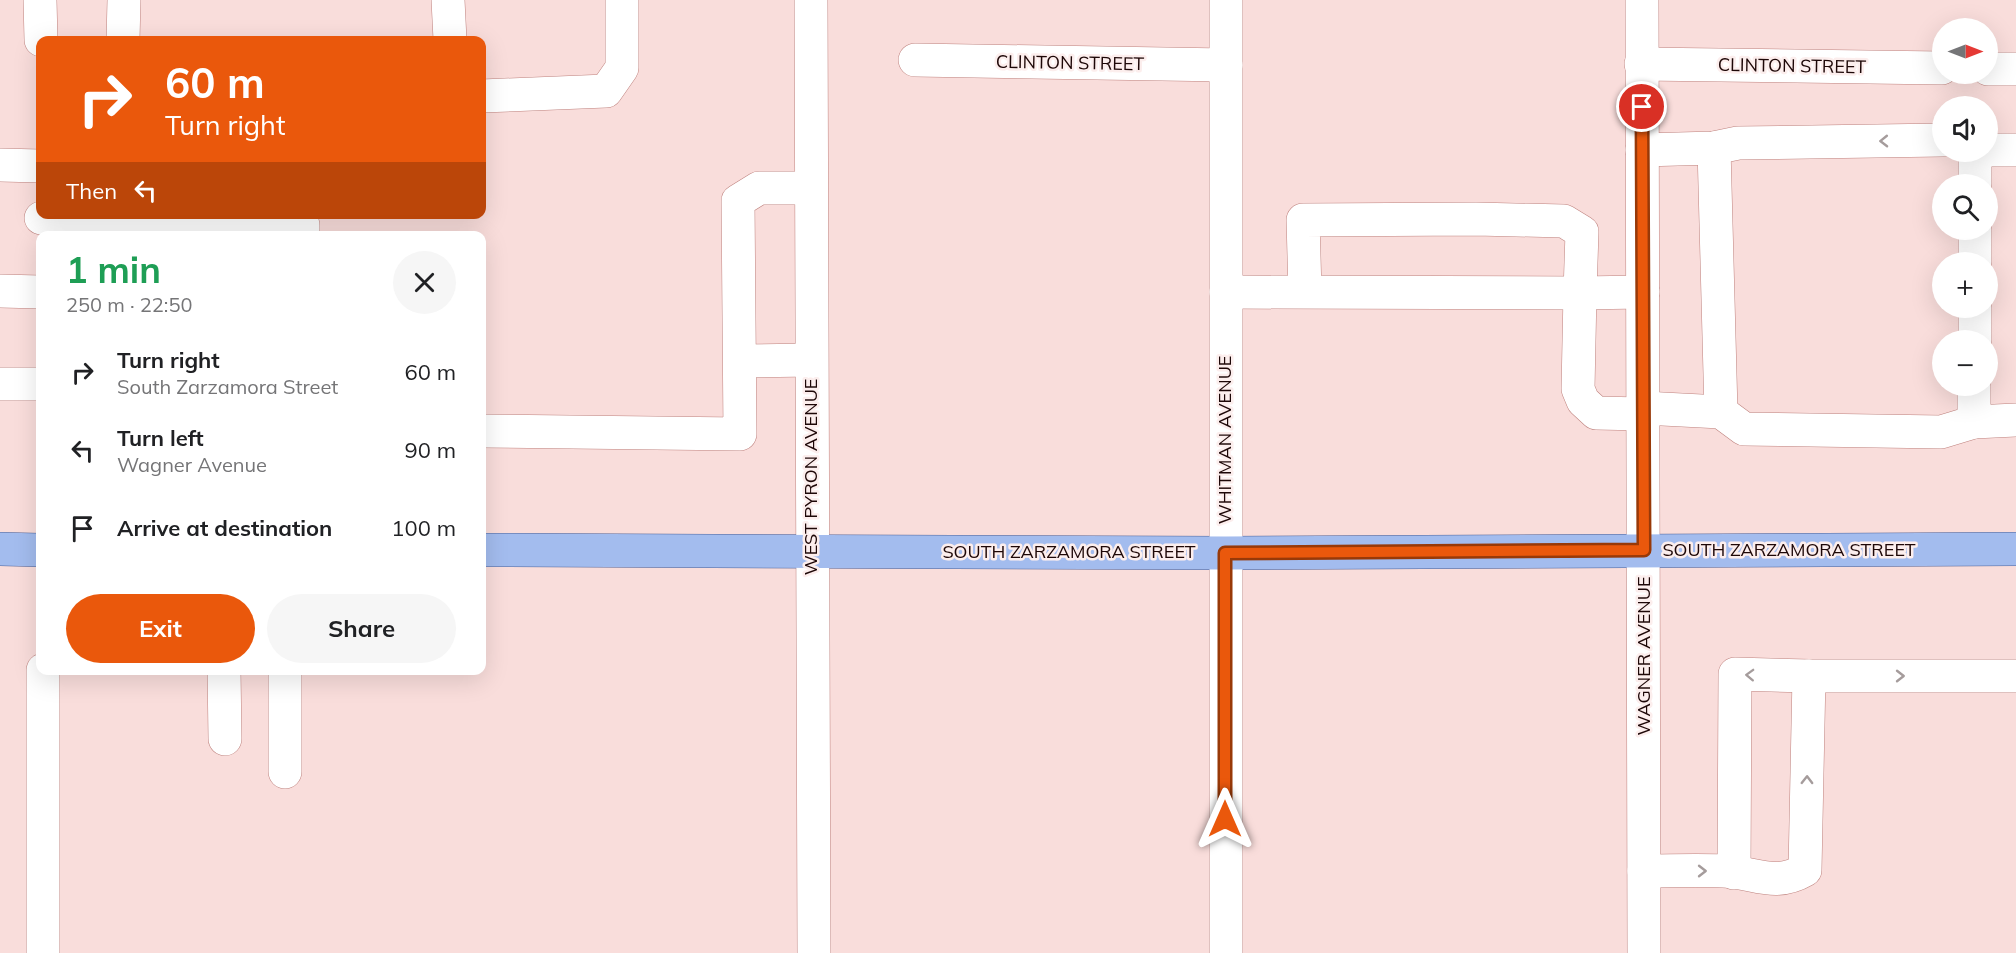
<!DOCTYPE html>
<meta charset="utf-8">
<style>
body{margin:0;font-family:Mulish,sans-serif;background:#f6f6f6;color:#202124;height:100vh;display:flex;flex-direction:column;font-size:22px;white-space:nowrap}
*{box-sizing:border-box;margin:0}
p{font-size:20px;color:#757577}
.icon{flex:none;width:33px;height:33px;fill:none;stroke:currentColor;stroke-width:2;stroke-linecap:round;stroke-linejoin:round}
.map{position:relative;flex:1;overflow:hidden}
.sheet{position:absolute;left:36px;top:231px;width:450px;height:444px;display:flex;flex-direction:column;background:#fff;border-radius:12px;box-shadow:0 6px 24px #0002}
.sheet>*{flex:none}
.hud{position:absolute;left:36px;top:36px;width:450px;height:183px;border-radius:12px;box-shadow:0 6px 24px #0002;background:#ea580c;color:#fff;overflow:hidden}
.needle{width:39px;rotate:90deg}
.buttons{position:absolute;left:1932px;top:18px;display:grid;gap:12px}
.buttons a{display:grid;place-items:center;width:66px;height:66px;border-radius:50%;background:#fff;box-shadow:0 6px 24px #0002;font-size:30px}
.pin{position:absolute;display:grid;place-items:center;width:51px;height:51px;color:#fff;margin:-26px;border:3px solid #fff;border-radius:50%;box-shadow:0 2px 6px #0007}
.me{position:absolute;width:66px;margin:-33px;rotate:0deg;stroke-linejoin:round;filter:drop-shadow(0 0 4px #0008)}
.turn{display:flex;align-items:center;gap:21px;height:126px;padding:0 30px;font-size:27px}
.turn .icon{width:78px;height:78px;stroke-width:2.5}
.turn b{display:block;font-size:42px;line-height:51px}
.then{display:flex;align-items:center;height:57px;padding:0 30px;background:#0003;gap:12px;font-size:22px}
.round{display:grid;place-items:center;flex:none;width:63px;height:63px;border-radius:32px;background:#f6f6f6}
.summary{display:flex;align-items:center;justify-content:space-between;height:102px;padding:0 30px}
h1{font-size:36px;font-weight:700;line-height:45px;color:#1e9e55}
.button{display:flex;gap:12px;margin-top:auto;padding:12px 30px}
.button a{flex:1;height:69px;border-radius:36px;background:#ea580c;color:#fff;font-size:24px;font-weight:700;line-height:69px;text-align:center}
.button a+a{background:#f6f6f6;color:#202124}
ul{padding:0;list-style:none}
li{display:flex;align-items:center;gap:18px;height:78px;padding:0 30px}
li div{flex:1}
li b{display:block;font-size:22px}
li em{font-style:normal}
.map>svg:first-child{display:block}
</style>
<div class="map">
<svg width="2016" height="953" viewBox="0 0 2016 953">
<rect width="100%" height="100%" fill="#f9dddb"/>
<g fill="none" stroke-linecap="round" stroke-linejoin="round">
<!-- minor casing -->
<g stroke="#bf827e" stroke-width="34">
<g id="minor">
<path d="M40,0L41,40"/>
<path d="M448,0L450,40"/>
<path d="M811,0L814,953"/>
<path d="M1642,0L1644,953"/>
<path d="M123,40L124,0"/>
<path d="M915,60L1226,65"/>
<path d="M1641,64L1942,68"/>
<path d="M1988,69H2016"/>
<path d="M482,96L606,91L622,68V0"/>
<path d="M1714,148L1721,412"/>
<path d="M1642,150L1714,148L1738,143L1942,140"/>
<path d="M1988,150H2016"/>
<path d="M0,165L40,166"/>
<path d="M1975,184V152"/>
<path d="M41,218L303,225V236"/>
<path d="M1975,262V230"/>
<path d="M0,291L40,292"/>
<path d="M1226,292L1580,293L1582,232L1564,221L1476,219L1303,220L1305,292"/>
<path d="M1643,292L1580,293L1578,389L1583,401L1596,413L1643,414"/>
<path d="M1975,340V308"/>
<path d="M740,361L811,360"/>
<path d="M0,384H40"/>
<path d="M1974,386V422L2016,420"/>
<path d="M1643,408L1721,412L1744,429L1941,432L1974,422"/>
<path d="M482,431L740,434L738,201L759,188H811"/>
<path d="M224,670L225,739"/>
<path d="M285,670V772"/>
<path d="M1644,871C1670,871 1697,870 1723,871C1755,872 1774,888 1805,870L1809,676H2016"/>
<path d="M1734,873L1735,674L1809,676"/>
<path d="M43,953V670"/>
<path d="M1226,953V0"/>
</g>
</g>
<!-- major casing -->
<g stroke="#4c6096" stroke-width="34">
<g id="major">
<path d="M0,549L40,550"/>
<path d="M482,550L1225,553L2016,549"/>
</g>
</g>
<!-- minor -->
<use href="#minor" stroke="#fff" stroke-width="33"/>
<!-- major -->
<use href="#major" stroke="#a3bcee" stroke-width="33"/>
</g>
<!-- one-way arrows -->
<defs><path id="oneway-chevron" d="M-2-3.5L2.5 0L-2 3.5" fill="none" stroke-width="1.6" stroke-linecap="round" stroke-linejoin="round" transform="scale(1.5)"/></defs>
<g stroke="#a59c9c">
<use href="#oneway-chevron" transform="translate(1884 141) rotate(179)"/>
<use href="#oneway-chevron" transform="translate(1750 675) rotate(-178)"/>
<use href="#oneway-chevron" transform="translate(1900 676)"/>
<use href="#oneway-chevron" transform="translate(1807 780) rotate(-89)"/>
<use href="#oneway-chevron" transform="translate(1702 871)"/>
</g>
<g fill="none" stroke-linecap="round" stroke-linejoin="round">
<!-- route casing -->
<g stroke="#983908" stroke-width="15">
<path id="route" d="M1225,819V553L1644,550L1642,107"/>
</g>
<!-- route -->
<use href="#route" stroke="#ea580c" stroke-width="10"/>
</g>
<g text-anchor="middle" stroke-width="5" stroke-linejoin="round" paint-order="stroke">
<!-- street labels -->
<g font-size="18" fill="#1d0707" stroke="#fceeed">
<text transform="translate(1070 63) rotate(1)" y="6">CLINTON STREET</text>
<text transform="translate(1792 66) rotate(1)" y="6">CLINTON STREET</text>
<text transform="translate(1225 440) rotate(-90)" y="6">WHITMAN AVENUE</text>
<text transform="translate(811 477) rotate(-90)" y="6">WEST PYRON AVENUE</text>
<text x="1789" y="556">SOUTH ZARZAMORA STREET</text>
<text x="1069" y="558">SOUTH ZARZAMORA STREET</text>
<text transform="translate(1644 656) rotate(-90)" y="6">WAGNER AVENUE</text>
</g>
</g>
</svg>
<div class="buttons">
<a><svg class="needle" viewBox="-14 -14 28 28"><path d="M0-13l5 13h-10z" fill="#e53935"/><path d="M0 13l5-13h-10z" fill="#757577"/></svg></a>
<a><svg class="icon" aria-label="sound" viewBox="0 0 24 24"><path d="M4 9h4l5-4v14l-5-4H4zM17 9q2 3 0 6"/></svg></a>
<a><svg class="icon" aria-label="search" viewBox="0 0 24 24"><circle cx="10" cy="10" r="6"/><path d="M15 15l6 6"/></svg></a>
<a>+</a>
<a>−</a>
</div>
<div class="pin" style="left:1642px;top:107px;background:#d93025"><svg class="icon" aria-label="arrive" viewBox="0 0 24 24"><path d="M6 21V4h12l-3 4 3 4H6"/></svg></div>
<svg class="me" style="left:1225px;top:819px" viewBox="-20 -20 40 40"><path d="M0-17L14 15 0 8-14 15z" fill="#ea580c" stroke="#fff" stroke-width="4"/></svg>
<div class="hud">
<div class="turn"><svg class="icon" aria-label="right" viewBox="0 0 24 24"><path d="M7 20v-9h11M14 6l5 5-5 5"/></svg><div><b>60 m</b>Turn right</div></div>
<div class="then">Then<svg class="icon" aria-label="left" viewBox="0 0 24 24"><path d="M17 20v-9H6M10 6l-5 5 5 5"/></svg></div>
</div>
<section class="sheet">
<div class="summary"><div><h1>1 min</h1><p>250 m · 22:50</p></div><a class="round"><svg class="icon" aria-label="close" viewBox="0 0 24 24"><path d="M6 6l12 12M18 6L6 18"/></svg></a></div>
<ul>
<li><svg class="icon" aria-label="right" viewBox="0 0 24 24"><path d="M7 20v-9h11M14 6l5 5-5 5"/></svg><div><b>Turn right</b><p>South Zarzamora Street</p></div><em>60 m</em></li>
<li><svg class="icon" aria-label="left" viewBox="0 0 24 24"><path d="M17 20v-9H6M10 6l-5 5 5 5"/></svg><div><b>Turn left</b><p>Wagner Avenue</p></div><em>90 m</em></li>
<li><svg class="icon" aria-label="arrive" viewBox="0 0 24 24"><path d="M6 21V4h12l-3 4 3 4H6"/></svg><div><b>Arrive at destination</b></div><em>100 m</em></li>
</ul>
<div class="button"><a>Exit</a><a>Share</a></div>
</section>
</div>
